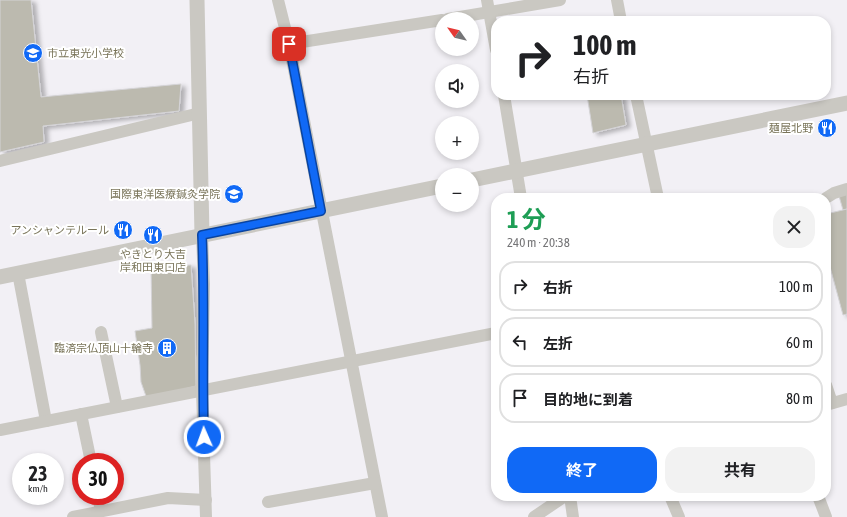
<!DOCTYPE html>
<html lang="ja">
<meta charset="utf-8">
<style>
body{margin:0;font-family:"Asap Condensed","Noto Sans JP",sans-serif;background:#f2f2f2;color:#202124;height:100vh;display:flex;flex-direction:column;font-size:15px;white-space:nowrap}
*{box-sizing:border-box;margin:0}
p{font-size:13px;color:#757577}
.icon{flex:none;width:22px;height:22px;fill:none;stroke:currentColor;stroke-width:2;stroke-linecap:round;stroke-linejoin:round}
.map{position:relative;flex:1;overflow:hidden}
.sheet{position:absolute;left:491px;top:193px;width:340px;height:308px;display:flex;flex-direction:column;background:#fff;border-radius:16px;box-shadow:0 2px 6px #0003}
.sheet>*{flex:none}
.hud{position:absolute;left:491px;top:16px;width:340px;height:84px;border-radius:16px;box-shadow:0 2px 6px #0003;background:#fff;color:#202124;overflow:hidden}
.needle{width:26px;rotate:304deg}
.buttons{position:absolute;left:435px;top:12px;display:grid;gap:8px}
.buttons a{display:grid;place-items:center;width:44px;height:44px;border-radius:50%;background:#fff;box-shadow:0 2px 6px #0003;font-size:20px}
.speed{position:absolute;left:12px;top:453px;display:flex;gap:8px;font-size:20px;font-weight:700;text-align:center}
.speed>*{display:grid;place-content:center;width:52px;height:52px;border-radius:50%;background:#fff;box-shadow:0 2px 6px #0003;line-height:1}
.speed small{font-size:10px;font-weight:400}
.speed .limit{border:6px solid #d22;background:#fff;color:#111}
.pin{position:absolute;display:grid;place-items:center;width:34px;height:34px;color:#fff;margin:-17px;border-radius:8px;box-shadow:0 2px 6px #0006}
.me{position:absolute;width:44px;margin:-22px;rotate:358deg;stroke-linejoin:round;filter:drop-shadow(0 0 3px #0008)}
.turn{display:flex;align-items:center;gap:14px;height:84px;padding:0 16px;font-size:18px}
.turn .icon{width:52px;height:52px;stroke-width:2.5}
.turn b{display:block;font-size:28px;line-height:34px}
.round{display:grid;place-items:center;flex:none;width:42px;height:42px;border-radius:16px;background:#f2f2f2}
.headline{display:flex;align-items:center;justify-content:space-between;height:68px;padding:0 16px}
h1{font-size:24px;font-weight:700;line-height:30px;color:#1e9e55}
.primary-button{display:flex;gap:8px;margin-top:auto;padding:8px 16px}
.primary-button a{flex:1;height:46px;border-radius:16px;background:#1069f6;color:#fff;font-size:16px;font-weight:700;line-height:46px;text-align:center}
.primary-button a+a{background:#f2f2f2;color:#202124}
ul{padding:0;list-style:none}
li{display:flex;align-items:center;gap:12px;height:50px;margin:0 8px 6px;padding:0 8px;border:2px solid #e0e0e0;border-radius:16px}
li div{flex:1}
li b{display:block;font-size:15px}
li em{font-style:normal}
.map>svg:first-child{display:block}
</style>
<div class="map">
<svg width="847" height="517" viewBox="0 0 847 517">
<defs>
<filter id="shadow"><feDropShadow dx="4.5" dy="2.5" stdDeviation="2" flood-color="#0004"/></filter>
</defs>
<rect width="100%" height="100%" fill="#f2f0f5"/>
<!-- building -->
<g fill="#bcbaaf" stroke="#d4d3d6" filter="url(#shadow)">
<path d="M0,0H31L41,97L181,84L179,111L43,126L44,142L0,152Z"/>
<path d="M587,95H621L626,125L593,133Z"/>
<path d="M847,194V209L843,210L839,196Z"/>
<path d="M847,209V314L843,315L826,252V214Z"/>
<path d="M191,265L195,324L196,386L147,399L141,382L140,365L135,331L152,328L151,267L165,272L164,266Z"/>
</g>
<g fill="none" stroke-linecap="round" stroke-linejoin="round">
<!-- minor -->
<g stroke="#cac8c2" stroke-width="12">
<path d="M278,0L289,44L382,517"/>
<path d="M487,0L496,50"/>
<path d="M617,0L621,21"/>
<path d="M448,19L560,0"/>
<path d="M289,44L442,20"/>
<path d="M504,95L521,198"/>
<path d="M636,95L658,198"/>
<path d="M0,161L200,113"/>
<path d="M826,198L834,193L847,189"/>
<path d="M202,235L204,284L202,390L206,517"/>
<path d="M18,273L46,421"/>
<path d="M101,332L117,407"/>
<path d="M826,385L832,403"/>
<path d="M826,405L847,399"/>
<path d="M81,414L91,462"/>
<path d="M0,430L496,333"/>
<path d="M98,496L101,511"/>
<path d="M570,496L573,517"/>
<path d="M670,496L679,517"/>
<path d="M818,496L826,517"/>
<path d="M268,502L375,483"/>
<path d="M73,517L168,498L206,500"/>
<path d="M534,517L565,496"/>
</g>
<!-- tertiary -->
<g stroke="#cac8c2" stroke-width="15">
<path d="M197,0L202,235"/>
<path d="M472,180L847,103"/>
<path d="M0,277L442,186"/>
</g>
</g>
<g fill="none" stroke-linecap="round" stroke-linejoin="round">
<!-- route casing -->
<g stroke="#0a44a0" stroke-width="10">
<path id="route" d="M204,437C202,370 205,303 202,235L321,211L289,44"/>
</g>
<!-- route -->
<use href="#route" stroke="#1069f6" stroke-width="7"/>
</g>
<!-- icons -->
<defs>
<g id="school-disc" transform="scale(1)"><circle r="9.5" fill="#1069f6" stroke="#fff"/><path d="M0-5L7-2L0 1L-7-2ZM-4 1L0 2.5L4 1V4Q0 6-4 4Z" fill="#fff"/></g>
<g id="restaurant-disc" transform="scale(1)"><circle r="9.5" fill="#1069f6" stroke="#fff"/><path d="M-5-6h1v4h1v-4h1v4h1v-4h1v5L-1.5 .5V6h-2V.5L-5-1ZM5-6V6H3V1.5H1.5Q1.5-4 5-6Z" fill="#fff"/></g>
<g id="building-disc" transform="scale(1)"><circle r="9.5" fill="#1069f6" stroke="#fff"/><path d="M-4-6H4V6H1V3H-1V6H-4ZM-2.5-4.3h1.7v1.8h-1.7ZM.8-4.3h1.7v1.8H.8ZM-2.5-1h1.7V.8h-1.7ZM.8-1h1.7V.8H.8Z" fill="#fff"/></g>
</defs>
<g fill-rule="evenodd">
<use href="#school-disc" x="33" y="53"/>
<use href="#restaurant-disc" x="827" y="128"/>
<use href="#school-disc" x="234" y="194"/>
<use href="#restaurant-disc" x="123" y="230"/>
<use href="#restaurant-disc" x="153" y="235"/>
<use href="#building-disc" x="167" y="348"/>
</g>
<g text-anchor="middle" stroke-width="4" stroke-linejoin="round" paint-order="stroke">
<!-- poi labels -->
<g font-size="11" fill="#797459" stroke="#fff" text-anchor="end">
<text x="47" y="57" text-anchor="start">市立東光小学校</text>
<text x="813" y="132">麺屋北野</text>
<text x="220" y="198">国際東洋医療鍼灸学院</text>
<text x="109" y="234">アンシャンテルール</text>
<text x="153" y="258" text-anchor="middle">やきとり大吉<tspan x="153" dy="13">岸和田東口店</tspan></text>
<text x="153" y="352">臨済宗仏頂山十輪寺</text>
</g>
</g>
</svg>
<div class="buttons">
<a><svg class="needle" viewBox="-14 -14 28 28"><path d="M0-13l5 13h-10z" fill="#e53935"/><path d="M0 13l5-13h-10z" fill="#757577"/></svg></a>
<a><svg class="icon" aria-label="sound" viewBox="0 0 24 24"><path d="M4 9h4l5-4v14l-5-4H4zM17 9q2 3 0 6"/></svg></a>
<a>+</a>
<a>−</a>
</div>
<div class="speed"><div>23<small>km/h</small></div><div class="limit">30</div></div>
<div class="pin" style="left:289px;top:44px;background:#d93025"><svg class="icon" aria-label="arrive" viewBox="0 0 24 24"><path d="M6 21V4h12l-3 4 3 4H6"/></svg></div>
<svg class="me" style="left:204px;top:437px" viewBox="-20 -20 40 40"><circle r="17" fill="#1069f6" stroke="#fff" stroke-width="3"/><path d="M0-11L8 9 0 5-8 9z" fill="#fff"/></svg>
<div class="hud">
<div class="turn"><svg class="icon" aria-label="right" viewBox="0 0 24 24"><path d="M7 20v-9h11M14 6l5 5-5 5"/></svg><div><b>100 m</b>右折</div></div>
</div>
<section class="sheet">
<div class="headline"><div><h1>1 分</h1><p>240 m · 20:38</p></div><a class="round"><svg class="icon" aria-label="close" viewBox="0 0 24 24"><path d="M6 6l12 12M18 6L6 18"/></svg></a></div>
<ul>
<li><svg class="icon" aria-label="right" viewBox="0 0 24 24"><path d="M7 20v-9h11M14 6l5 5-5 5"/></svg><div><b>右折</b></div><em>100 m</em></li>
<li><svg class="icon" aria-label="left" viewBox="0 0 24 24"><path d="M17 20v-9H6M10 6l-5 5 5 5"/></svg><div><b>左折</b></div><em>60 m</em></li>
<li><svg class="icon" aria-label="arrive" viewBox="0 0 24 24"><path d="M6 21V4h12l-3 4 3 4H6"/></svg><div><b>目的地に到着</b></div><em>80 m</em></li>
</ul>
<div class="primary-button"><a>終了</a><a>共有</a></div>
</section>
</div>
